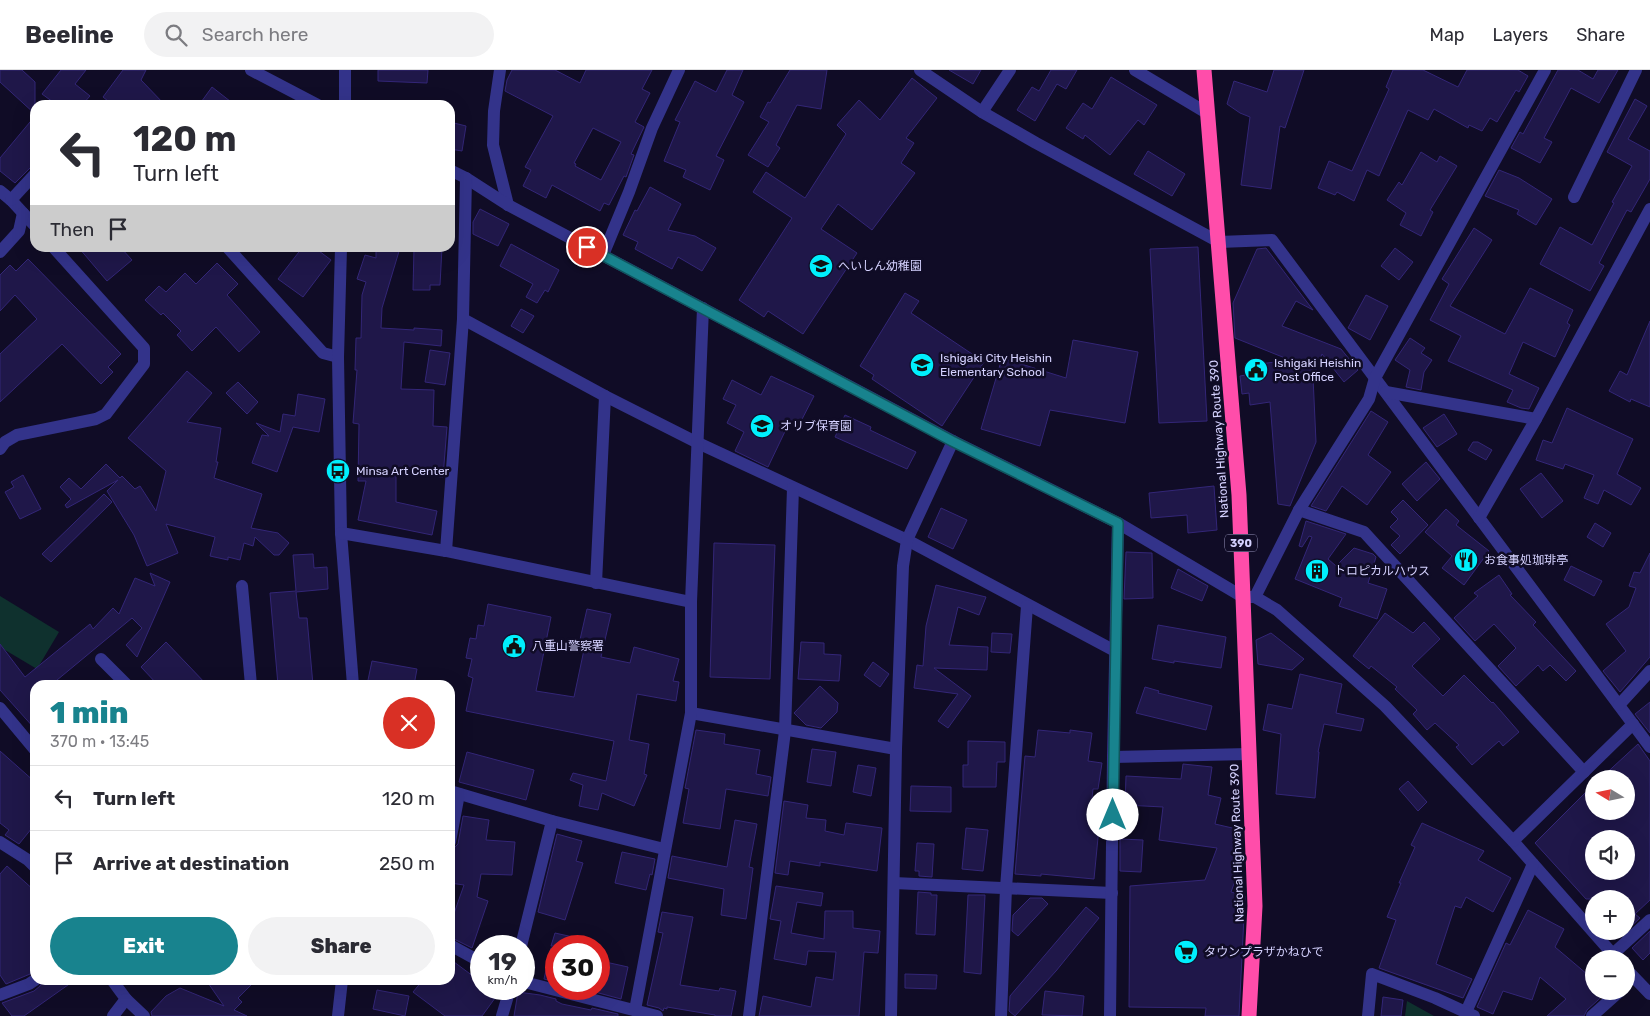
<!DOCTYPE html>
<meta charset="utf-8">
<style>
body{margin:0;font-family:Rubik,"Noto Sans JP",sans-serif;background:#f2f2f3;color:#2b2b33;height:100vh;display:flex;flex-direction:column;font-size:19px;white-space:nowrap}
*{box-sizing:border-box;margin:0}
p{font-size:16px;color:#7c7c81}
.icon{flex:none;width:28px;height:28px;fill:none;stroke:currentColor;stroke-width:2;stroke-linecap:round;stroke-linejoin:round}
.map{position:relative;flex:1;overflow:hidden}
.details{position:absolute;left:30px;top:610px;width:425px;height:305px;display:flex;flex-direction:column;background:#fff;border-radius:15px;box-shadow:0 5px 20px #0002}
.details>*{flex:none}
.top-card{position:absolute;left:30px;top:30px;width:425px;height:152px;border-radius:15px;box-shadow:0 5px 20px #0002;background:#fff;color:#2b2b33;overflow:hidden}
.needle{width:32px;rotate:280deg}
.fabs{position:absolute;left:1585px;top:700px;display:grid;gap:10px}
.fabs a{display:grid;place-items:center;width:50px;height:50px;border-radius:50%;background:#fff;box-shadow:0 5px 20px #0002;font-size:25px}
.speed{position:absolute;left:470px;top:865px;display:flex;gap:10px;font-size:25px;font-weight:700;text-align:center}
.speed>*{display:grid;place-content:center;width:65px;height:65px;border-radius:50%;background:#fff;box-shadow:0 5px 20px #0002;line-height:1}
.speed small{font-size:12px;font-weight:400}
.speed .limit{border:8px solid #d22;background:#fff;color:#111}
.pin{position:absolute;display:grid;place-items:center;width:42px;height:42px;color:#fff;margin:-21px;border:2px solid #fff;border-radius:50%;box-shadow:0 1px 5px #0007}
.me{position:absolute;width:55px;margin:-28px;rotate:0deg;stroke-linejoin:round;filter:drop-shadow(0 0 4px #0008)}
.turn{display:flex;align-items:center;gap:18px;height:105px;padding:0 20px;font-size:22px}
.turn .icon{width:65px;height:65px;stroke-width:2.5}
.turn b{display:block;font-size:35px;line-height:42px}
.then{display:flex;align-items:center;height:48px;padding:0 20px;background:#0003;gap:10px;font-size:19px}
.round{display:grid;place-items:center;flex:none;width:52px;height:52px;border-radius:26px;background:#f2f2f3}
.head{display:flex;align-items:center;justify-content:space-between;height:85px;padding:0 20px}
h1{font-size:30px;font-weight:800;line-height:38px;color:#18838e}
.button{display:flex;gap:10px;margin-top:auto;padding:10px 20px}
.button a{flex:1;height:58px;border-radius:30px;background:#18838e;color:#fff;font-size:20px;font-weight:800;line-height:58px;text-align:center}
.button a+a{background:#f2f2f3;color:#2b2b33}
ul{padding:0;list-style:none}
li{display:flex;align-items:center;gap:15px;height:65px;padding:0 20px;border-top:1px solid #e1e1e2}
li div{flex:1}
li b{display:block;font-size:19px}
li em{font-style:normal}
header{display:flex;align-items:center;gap:30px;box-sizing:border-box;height:70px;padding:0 25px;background:#fff;border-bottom:1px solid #e1e1e2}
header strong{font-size:24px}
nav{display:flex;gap:28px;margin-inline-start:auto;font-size:18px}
.search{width:350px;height:45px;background:#f2f2f3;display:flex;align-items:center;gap:12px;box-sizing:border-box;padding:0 18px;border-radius:28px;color:#7c7c81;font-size:19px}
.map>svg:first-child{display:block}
</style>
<header>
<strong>Beeline</strong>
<div class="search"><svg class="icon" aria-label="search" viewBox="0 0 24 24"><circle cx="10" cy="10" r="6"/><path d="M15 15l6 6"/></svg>Search here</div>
<nav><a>Map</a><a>Layers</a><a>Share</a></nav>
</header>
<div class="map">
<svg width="1650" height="946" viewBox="0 0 1650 946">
<rect width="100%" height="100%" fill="#100c26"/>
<!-- green -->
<g fill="#0f312e">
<path d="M0,526L59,562L37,599L0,577Z"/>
<path d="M1407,931L1434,946H1405Z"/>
</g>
<!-- building -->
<g fill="#1f1749" stroke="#332677" fill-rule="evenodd">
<path d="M0,0H22L35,12V44L0,12Z"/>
<path d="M61,0H86L75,14L90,26L82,35H57L42,24Z"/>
<path d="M123,0H146L141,10L165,35H113L103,27Z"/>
<path d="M378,0H428L427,13L378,11Z"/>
<path d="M512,0H555L580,13L586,0H652L642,19L650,23L635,52L644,57L631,84L634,85L626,107L624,106L609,135L604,133L600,141L552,115L546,128L523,116L531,100L525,97L553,46L505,21L507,10ZM593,58L621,72L601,110L575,96L576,94L574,93Z"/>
<path d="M727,0H743L732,25L744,32L716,86L724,90L710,120L683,107L686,100L664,91L680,52L675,50L695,11L716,22Z"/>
<path d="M790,0H827L821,39L797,35L776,75L780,78L768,97L748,85L769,52L760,47L768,32L770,33Z"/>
<path d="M949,0H981L973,14Z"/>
<path d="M1051,0H1077L1066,19L1057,14L1035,51L1017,40L1032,17L1039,21Z"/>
<path d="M1274,0H1304L1285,58L1280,56L1271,119L1241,115L1250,47L1240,43L1227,34L1234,11L1267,22Z"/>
<path d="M1393,0H1423L1458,17L1467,0H1518L1528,6L1519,22L1516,20L1497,52L1490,48L1482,61L1469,55L1468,58L1434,39L1428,50L1408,40L1379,106L1367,100L1354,131L1337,122L1335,125L1318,118L1329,91L1352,101L1389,19L1386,17Z"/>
<path d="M1558,0H1578L1593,9L1598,0H1618L1599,33L1571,18L1544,68L1552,72L1540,93L1511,78L1520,62L1523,64Z"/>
<path d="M1111,7L1157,35L1144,55L1138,50L1110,85L1085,65L1083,69L1066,58L1083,33L1092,39Z"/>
<path d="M912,8L937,28L906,68L914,73L901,93L915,103L872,160L838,134L821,159L857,183L803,264L768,241L764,247L739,230L792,148L753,122L766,102L805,128L846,64L837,55L859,30L880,50Z"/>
<path d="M212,17L235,35H199Z"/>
<path d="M1635,29L1647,36L1628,69L1650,81V109L1631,142L1627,140L1599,193L1604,196L1590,221L1540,194L1560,157L1592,175L1614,133L1612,132L1632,96L1607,82Z"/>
<path d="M35,46V93L15,113L0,101V88Z"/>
<path d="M450,52L466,56L462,81L450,79Z"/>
<path d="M1148,81L1185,104L1172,126L1134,104Z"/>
<path d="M1421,82L1437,92L1440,86L1457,96L1430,140L1433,142L1421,166L1400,155L1406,143L1387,130L1399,112L1402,115Z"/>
<path d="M1499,100L1519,108L1552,129L1536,155L1517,144L1519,140L1485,126Z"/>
<path d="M650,117L681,134L668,160L695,166L716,178L702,201L678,187L672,199L635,179L638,172L623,165L635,140L637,141Z"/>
<path d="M480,139L509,154L498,176L473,164V152Z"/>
<path d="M1474,158L1492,170L1450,236L1505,264L1530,218L1573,240L1567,253L1570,255L1555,287L1523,272L1509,304L1539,318L1529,339L1521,338L1507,332L1513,320L1448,291L1461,266L1430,250L1449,214L1442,209Z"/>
<path d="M511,174L559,200L548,222L545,220L537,233L526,227L533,214L500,196Z"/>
<path d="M1198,177L1207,351L1159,353L1150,179Z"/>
<path d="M79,178H121L132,190L107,211Z"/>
<path d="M302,178H315L331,190L303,227L278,209Z"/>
<path d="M376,178H400L382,238L381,258L414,260V258L442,260L441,276L404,272L401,319L434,320L433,356L447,357L443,407L396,403V432L437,441L432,465L358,450L366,411H358L359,354L353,353L357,300H355L356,268H361L362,225L366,212L357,209L365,185L376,188Z"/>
<path d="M414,178H442L440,215H430V220H413Z"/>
<path d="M1266,178L1313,240L1296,231L1282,256L1341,279L1358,300L1344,312L1322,284L1313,307L1316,372L1290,436L1278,434L1270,332L1250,335L1249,323L1242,324L1240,306L1246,305L1245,296L1290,290L1235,268L1233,233L1257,179Z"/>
<path d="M1395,178L1413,192L1399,210L1381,196Z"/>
<path d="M28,189L121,284L108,297L113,302L101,314L62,274L0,332V284L37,249L15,225L0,241V205L10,195L16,201Z"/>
<path d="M217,193L238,214L227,225L260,262L239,282L216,257L192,281L177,265L181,261L163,243L161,245L145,230L159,216L166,222L185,203L196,214Z"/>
<path d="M905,223L919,231L911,243L984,292L942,356L872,309L874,305L860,296Z"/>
<path d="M1366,225L1388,236L1370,270L1348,258Z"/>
<path d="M521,239L534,246L523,263L511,256Z"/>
<path d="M1650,251V337L1631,329L1630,332L1609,321L1620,301L1627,305Z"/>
<path d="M1410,268L1425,278L1421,283L1432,290L1424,302L1421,320L1406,317L1410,300L1395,290Z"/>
<path d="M1073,270L1138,282L1125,353L1050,340L1040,376L981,359L1002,288L1066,308Z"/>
<path d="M430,280L450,283L445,315L425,312Z"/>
<path d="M187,301L212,323L187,352L221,358L216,392H218L214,408L262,424L251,458L278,463L289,473L279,485H274L255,467L253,476L244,473L240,490L228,487V490L210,486L215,467L166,454L178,483L147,496L134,465L107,421L118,410L67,438L65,435L71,429L60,417L69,408L81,419L106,394L120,408L122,406L135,419L140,416L156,441L166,401L128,368Z"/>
<path d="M771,306L814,326L799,355L790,351L768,397L735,381L744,362L727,353L736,335L723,329L732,310L761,325Z"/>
<path d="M238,312L258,332L247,344L226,323Z"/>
<path d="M298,324L325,329L319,362L293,357L277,402L252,393L262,365L269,366L256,353L280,362L283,344L295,346Z"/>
<path d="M1567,338L1633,369L1617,404L1641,418L1631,435L1604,420L1598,434L1584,428L1594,405L1565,394L1563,399L1536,390L1543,370L1552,373Z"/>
<path d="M1371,341L1388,352L1368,385L1391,402L1367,435L1342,416L1326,441L1311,436Z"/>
<path d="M1444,344L1457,364L1437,377L1423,358Z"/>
<path d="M845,345L871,357L870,360L916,382L907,399L835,367Z"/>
<path d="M1473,372H1478L1492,380L1486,390L1468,380Z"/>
<path d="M1426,392L1440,409L1417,431L1402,414Z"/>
<path d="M1541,403L1563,431L1542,448L1520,419Z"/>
<path d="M23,405L41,439L20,449L5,422L14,417L11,412Z"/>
<path d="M1214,416L1217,460L1188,463L1187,445L1151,448L1149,423Z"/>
<path d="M104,424L112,432L51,492L42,484Z"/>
<path d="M1403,430L1428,455L1400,484L1391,475L1400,466L1390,457L1398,449L1391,442Z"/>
<path d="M941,438L967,450L953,479L928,467Z"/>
<path d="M1446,439L1459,451L1456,455L1489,481L1464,515L1442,498L1452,486L1425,462Z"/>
<path d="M1306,451L1346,464L1328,489L1336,496L1354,478L1373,484L1376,487L1368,513L1387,519L1377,549L1339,536L1342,528L1295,509L1312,467L1309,466L1302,477L1299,476Z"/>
<path d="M1595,453L1611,463L1603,477L1587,467Z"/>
<path d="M714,473L775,475L770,609L710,607Z"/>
<path d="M1126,482L1152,483L1153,528L1124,529Z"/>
<path d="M1650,483V587L1620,622L1603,601L1626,581L1606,554L1629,537L1636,518L1629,516L1634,502L1640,503Z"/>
<path d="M313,484L314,498L327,497L328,519L296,522L299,548H307L313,615H278L270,523L296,521L293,485Z"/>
<path d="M1571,496L1602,511L1594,526L1564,510Z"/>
<path d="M1178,499L1208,516L1202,531L1171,518Z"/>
<path d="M150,503L170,512L137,587L126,575L142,558L132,548L51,615H35V659L0,620V574L25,607L90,554L93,559L113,538L119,544L135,508L155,516Z"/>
<path d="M1499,505L1512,524L1510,525L1536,552L1533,555L1576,601L1566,611L1550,595L1543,601L1538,595L1516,616L1498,596L1516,578L1494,554L1475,571L1454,548L1478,526L1474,523Z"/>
<path d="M936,515L986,527L979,545L958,537L949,575L988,577L987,600L934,598L971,626L948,658L938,651L958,624L914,618L917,595L923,596L926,556Z"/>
<path d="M488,534L551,547L536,621L574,627L585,575L579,574L587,539L611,544L601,587L630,593L634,577L679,589L673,611L679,612L676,631L637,624L629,670L649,674L644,704L647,705L634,736L602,723L598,740L579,736L583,715L570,710L573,703L606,711L614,671L466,641L473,608L468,606L472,589L466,588L470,568L476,569L478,555L484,556Z"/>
<path d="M1385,543L1413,563L1424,552L1440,569L1412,596L1443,626L1464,605L1492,633L1493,632L1519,662L1503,676L1499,671L1472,695L1456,677L1459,675L1435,653L1427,660L1413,644L1417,640L1395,619L1397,617L1371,596L1369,599L1353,586Z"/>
<path d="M1158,555L1226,567L1221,598L1174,591V593L1152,589Z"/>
<path d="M992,563L1012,564L1010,583L991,582Z"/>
<path d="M1271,563L1304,589L1292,600L1258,594L1256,570Z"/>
<path d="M166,572L207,615H158L141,597Z"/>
<path d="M801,572L824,573V584L841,585L839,611L798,609Z"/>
<path d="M372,591L417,599L414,615H367Z"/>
<path d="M873,592L889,604L880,617L864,605Z"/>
<path d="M1300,604L1342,614L1336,643L1364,649L1361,661L1324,654L1318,682H1319L1315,728L1276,724L1281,664L1263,660L1268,634L1292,639Z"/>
<path d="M820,616L838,633L837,642L821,658L806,655L794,643Z"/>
<path d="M1145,617L1159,621L1158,623L1212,636L1206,660L1136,643Z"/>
<path d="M1650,632V663L1635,644Z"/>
<path d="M696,660L725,664L724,674L760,680L756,704L771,707L768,726L726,719L720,759L683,753L689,719L685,718Z"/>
<path d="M1038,660L1070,663V660L1092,663L1088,691L1102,693L1098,719H1093L1090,747H1100L1094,809L1041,804V806L1015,804L1025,686L1035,687Z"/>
<path d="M968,671L1005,672V692H997L996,717H963V695H968Z"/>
<path d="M1638,674L1650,691V830L1635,844L1640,848L1626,861V829H1586L1535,773L1594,714V741H1626V709H1600ZM1594,769H1626V801H1594Z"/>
<path d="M812,679L836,682L831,716L807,712Z"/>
<path d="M0,681L35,712V751L30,757L32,758L19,774L5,765L9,760L0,753Z"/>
<path d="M467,682L534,700L526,730L459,712Z"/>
<path d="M1183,694L1212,697L1208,725L1221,728L1215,754L1241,760L1234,791L1241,794L1231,822L1245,826L1239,946H1205L1206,938L1129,937L1130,816L1205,810L1217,778L1159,770L1163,737L1125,735L1126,706L1181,709Z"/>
<path d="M858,695L876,698L871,726L853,722Z"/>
<path d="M1408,711L1427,732L1418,741L1399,719Z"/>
<path d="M911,716L951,717V742L910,741Z"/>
<path d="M784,731L808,735L806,748L826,750L825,761L844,765L846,753L882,758L877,801L820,792V796L790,791L788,805L775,803Z"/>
<path d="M463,746L489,750L486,770L515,772L512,805L481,804L477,827L488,831L472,878L450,867V855L464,815L450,813V799L453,779L458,774Z"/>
<path d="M735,750L757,754L749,797L753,798L746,849L721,845L724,819L668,808L672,786L727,797Z"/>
<path d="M1422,753L1484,781L1478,790L1511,808L1493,842L1466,827L1461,838L1455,836L1436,894L1472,909L1463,928L1379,898L1396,850L1387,847L1401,813H1399L1415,777L1411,775Z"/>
<path d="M966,758L988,760L983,801L962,799Z"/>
<path d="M557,764L582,771L576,791L583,793L565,850L538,842Z"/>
<path d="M1120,769L1143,770L1141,802L1120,801Z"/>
<path d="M917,773L934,774L932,807L919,806V801H915Z"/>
<path d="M622,782L655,789L652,805L650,804L646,820L615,813Z"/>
<path d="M7,796L35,821V902L6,914L0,905V804Z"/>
<path d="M776,816L823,823L821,836L797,832L791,863L824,869L825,841H853V858L880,861L878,883L864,882L859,946H759L763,926L811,937L816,907L833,910L836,882L808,881L806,895L774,889L781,851L770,849Z"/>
<path d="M918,822L931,823V825H937L935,865L916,864Z"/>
<path d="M968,825H985L981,904L964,902Z"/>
<path d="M1030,828H1042L1048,834L1018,866L1012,861L1013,845Z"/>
<path d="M1086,837L1099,848L1056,901L1015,946L1009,941L1010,926Z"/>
<path d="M1528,840L1564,859L1555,877L1594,910V921H1608L1587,940L1584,946H1547L1566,929L1540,907L1532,930L1503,921L1493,944L1477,937L1506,873L1510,875Z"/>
<path d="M662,842L693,847L680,915L719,921L720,918L736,921L731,946H715V945L667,937V939L664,938L663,941L659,938L647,935L663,863L658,862Z"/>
<path d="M1650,861V883L1643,890L1632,878Z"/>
<path d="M555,863L591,871L590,876H551Z"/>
<path d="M551,878L556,879V912L544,909Z"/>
<path d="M450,889L481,912V919H490L498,924L482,946H445L413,922L423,910H450Z"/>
<path d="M601,891L628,897L621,929L595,922V919H599V902Z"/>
<path d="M905,904L937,905L936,919L905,918Z"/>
<path d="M43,910H75L24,946H12L2,933L34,921L40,916Z"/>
<path d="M206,910H256L238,928L242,932L234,940L247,946H152L151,942L166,926L180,918L224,936Z"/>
<path d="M377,920L409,926L405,946L373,939Z"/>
<path d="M1045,921L1084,926L1082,946L1042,945Z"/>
<path d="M518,922L540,925L556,929V931L562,934L591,940L592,938L618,944V946H514Z"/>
<path d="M1383,927L1403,930L1401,946H1381Z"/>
</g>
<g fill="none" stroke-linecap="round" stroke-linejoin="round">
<!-- minor -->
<g stroke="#33338a" stroke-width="12">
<path d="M251,0L318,35"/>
<path d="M500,0L494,41L493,75L508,135"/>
<path d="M920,0L982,42L1036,73L1219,172L1272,170L1650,677"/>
<path d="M1135,0L1207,43"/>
<path d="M345,35V0"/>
<path d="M982,42L1010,0"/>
<path d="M450,100L466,108L508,135L953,371L1118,453L1243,527H1255L1277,540L1385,636L1513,771L1617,889"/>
<path d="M0,121L11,130L35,156"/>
<path d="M1574,127L1636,0"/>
<path d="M11,130L35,104"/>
<path d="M228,178L323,283L338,287"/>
<path d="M341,178L338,287L341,463L353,615"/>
<path d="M0,182L19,161L23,143"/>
<path d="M603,185L629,122L652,58L679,0"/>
<path d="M463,249L605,326L698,373L907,470L1115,581"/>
<path d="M1386,322L1536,349"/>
<path d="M0,379L5,372L17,365L96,349L106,344L144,294V278L54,178"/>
<path d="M1299,440L1364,462L1584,702"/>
<path d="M1479,448L1536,349L1650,139"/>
<path d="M341,463L446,481L691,532"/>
<path d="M446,481L463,249L466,108"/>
<path d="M596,513L605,326"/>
<path d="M242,516L251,615"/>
<path d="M1255,527L1299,440L1369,329L1375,308L1545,0"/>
<path d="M101,589L127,615"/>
<path d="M1619,635L1650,601"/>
<path d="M0,638L35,680"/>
<path d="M691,643L896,679"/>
<path d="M1113,687L1249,684"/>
<path d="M450,721L552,751L664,779"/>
<path d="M1513,771L1633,654"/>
<path d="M0,772L28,790L35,797"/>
<path d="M450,772L459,724"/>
<path d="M894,813L1112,823"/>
<path d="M450,875L481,892"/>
<path d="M521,876L552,751"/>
<path d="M1613,884L1650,850"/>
<path d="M1626,899L1650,924"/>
<path d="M112,910L126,929L113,946"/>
<path d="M524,912L657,946"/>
<path d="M0,925L29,914L35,910"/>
<path d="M126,929L144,946"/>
<path d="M635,940L691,643V532L703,238"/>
<path d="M1466,942L1533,794"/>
<path d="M338,946L342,910"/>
<path d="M502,946L510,919"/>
<path d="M749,946L785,661L793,418"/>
<path d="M891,946L896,679L903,496L907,470L953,371"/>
<path d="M1001,946L1006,818L1027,536"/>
<path d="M1110,946L1113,687L1118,453"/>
<path d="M1368,946L1372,904L1435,928L1474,946"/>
<path d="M1592,946L1620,921"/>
</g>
<!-- highway -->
<path stroke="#ff4daa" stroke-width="15" d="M1204,0L1239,425L1255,836L1249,946"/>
</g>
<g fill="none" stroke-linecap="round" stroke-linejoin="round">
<!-- route casing -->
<g stroke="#10555c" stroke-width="12">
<path id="route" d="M587,177L952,371L1118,453L1113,745"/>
</g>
<!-- route -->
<use href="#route" stroke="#18838e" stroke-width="9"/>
</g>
<!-- icons -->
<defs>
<g id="school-disc" transform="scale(1.25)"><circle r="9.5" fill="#00effd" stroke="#100c26"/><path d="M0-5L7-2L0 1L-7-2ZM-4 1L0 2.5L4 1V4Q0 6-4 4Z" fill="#111"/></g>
<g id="civic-disc" transform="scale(1.25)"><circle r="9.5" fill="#00effd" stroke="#100c26"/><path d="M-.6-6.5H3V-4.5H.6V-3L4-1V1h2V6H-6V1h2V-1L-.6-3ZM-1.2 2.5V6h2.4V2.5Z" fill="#111"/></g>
<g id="bus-disc" transform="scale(1.25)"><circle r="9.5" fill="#00effd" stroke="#100c26"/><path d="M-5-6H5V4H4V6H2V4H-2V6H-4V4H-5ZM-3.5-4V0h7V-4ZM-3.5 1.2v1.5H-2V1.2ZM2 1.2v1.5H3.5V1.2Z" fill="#111"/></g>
<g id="restaurant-disc" transform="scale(1.25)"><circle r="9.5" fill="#00effd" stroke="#100c26"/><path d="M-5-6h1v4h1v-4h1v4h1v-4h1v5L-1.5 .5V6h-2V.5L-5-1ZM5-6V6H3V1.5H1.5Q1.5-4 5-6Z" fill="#111"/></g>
<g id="building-disc" transform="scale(1.25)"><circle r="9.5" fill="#00effd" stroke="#100c26"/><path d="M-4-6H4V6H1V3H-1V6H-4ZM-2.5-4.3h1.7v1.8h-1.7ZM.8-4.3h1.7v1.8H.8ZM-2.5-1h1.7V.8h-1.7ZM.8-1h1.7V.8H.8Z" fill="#111"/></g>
<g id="supermarket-disc" transform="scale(1.25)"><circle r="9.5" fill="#00effd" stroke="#100c26"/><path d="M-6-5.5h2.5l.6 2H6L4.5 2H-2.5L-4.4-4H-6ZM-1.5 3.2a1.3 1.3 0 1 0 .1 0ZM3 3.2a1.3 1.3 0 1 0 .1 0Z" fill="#111"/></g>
</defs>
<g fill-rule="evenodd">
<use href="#school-disc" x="821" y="196"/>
<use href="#school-disc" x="922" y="295"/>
<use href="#civic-disc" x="1256" y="300"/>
<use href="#school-disc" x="762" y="356"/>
<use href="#bus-disc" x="338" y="401"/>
<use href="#restaurant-disc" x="1466" y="490"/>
<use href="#building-disc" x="1317" y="501"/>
<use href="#civic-disc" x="514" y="576"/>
<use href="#supermarket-disc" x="1186" y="882"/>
</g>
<g text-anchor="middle" stroke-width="5" stroke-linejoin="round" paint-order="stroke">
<!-- shield labels -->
<rect fill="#100c26" stroke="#9a97be" stroke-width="1" x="1225" y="464.5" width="32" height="17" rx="4"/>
<g font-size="11" font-weight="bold" fill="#d5d2ff">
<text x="1241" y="477">390</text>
</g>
<!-- poi labels -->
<g font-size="12" fill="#d5d2ff" stroke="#100c26" text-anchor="start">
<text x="838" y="200">へいしん幼稚園</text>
<text x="940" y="292">Ishigaki City Heishin<tspan x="940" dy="14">Elementary School</tspan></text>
<text x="1274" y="297">Ishigaki Heishin<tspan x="1274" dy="14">Post Office</tspan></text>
<text x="780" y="360">オリブ保育園</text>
<text x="356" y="405">Minsa Art Center</text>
<text x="1484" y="494">お食事処珈琲亭</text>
<text x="1334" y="505">トロピカルハウス</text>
<text x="532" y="580">八重山警察署</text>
<text x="1204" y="886">タウンプラザかねひで</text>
</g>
<!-- street labels -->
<g font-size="12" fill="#d5d2ff" stroke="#100c26">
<text transform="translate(1219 369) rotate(-94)" y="4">National Highway Route 390</text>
<text transform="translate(1237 773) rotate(-92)" y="4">National Highway Route 390</text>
</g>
</g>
</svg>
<div class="fabs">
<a><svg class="needle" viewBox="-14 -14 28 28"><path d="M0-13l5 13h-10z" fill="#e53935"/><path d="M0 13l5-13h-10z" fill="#7c7c81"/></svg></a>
<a><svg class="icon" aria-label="sound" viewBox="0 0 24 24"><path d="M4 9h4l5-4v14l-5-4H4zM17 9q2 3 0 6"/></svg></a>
<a>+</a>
<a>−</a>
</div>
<div class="speed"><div>19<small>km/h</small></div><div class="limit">30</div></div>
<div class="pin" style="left:587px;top:177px;background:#d93025"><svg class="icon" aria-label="arrive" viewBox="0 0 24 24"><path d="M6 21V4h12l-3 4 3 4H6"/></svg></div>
<svg class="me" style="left:1113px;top:745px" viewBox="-20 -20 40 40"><circle r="19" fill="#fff"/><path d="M0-13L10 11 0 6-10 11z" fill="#18838e"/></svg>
<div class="top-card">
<div class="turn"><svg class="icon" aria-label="left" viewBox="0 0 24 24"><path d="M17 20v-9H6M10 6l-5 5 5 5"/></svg><div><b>120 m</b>Turn left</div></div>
<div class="then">Then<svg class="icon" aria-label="arrive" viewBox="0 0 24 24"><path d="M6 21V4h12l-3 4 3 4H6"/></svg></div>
</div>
<section class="details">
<div class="head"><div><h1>1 min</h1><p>370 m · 13:45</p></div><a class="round" style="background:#d93025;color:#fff"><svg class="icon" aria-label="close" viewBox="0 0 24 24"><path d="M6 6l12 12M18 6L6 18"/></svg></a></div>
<ul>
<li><svg class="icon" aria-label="left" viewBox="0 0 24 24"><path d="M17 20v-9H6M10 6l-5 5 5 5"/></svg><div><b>Turn left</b></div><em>120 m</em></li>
<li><svg class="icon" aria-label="arrive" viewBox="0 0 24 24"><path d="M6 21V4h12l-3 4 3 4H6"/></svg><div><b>Arrive at destination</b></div><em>250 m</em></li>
</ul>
<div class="button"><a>Exit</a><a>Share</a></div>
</section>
</div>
